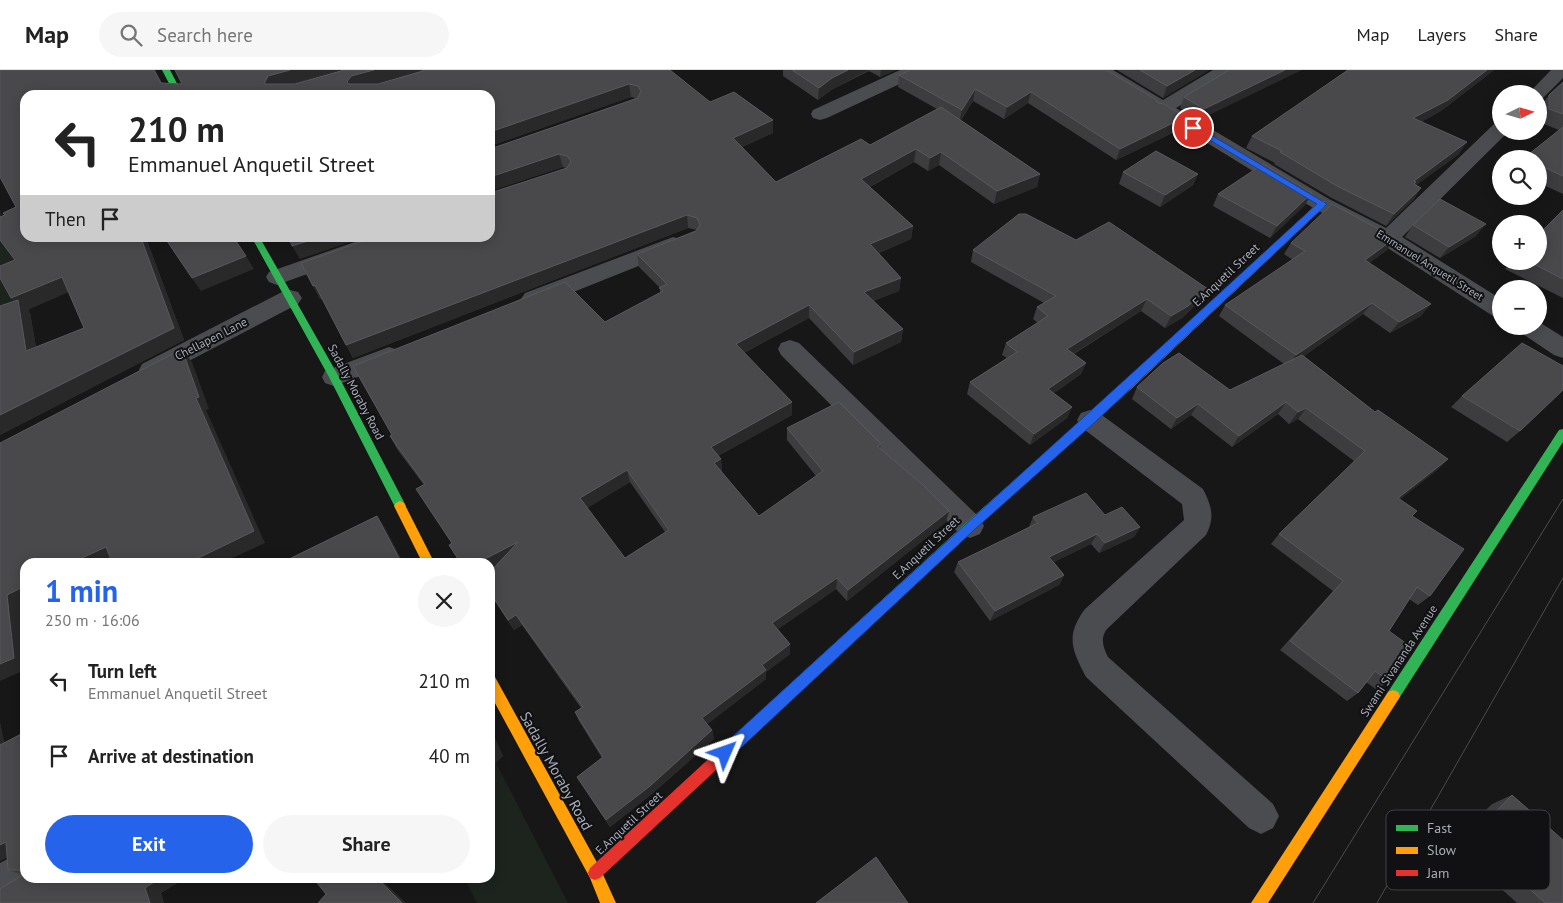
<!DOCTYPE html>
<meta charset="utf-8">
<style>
body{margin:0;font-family:"PT Sans",sans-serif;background:#f6f6f6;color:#222;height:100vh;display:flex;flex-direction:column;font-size:19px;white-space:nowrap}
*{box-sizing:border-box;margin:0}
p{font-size:16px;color:#767676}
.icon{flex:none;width:28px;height:28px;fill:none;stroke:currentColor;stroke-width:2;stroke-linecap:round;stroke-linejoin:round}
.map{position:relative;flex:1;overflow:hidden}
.drawer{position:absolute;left:20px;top:488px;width:475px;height:325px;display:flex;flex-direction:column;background:#fff;border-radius:15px;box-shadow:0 2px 12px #0003}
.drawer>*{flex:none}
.hud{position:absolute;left:20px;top:20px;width:475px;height:152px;border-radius:15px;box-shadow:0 2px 12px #0003;background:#fff;color:#222;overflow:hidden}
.needle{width:32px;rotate:85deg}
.controls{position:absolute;left:1492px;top:15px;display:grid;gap:10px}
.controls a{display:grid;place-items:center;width:55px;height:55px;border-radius:50%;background:#fff;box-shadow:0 2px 12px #0003;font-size:25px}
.pin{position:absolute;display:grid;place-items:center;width:42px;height:42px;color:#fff;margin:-21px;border:2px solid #fff;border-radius:50%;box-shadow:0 1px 5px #0007}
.me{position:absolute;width:55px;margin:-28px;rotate:47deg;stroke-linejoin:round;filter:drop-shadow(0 0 4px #0008)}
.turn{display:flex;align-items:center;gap:18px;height:105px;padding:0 25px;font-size:22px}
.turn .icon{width:65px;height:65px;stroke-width:2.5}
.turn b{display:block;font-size:35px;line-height:42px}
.then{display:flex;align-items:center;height:48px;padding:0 25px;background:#0003;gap:10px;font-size:19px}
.round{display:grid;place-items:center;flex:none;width:52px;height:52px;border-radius:26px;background:#f6f6f6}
.headline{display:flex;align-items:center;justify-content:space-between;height:85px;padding:0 25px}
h1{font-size:30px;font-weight:600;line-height:38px;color:#2563eb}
.cta{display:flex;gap:10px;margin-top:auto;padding:10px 25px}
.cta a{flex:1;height:58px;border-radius:30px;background:#2563eb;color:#fff;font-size:20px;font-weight:600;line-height:58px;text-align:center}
.cta a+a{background:#f6f6f6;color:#222}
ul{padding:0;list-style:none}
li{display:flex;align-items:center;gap:15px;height:75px;padding:0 25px}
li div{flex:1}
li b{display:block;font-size:19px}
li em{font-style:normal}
header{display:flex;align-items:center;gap:30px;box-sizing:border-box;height:70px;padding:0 25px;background:#fff;border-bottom:1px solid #e0e0e0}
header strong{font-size:24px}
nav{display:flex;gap:28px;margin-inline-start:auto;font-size:18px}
.search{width:350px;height:45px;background:#f6f6f6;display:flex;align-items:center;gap:12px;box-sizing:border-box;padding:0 18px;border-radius:28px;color:#767676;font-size:19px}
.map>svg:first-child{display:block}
</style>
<header>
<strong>Map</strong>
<div class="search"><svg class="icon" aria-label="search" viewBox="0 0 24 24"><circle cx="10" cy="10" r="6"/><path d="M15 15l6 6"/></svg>Search here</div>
<nav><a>Map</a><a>Layers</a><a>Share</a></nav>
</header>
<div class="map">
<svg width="1563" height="833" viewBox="0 0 1563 833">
<rect width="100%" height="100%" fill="#171717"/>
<!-- green -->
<g fill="#1d241e">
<path d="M0,139L31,246L0,257Z"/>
<path d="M496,693L568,833H477L464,808H490V701Z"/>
</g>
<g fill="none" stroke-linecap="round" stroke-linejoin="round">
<!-- street -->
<g fill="#4b4c50" fill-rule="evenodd">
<path d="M900,0H924L921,4L827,48L820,50L813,48L811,44L813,40Z"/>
<path d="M1091,0H1113L1163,30L1213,0H1235L1232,4L1176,38L1329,129L1386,158L1494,54L1501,52V61L1508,62L1402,167L1501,229V248L1493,246L1380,173L1315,139L1160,44L1154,43L1152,39L1094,4Z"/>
<path d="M1551,0H1563V8L1543,28L1539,29V24H1528Z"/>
<path d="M673,167L681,169L684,174L681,179L541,235L533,237L525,235L521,229L525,223Z"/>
<path d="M366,168H397L394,173L285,212L277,215L269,212L266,207L269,202Z"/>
<path d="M290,220L298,222L302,228L298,234L160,306L151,309L142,306L139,300L142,294L282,222Z"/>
<path d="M1539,252L1563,267V288L1554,285L1520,262L1516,256H1539Z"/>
<path d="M790,270L799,273L980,448L984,456L980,464L970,468L960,464L781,285L778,279L781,273Z"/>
<path d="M389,277L398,280L401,286L398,292L334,316L325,313L322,307L325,301Z"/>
<path d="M1090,340L1099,343L1203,419C1212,437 1215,447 1206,465L1107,559C1100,568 1103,577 1108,587L1273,734L1279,746L1273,758L1261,764L1249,758L1086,607C1072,580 1065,566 1085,539L1184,450L1182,434L1081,357L1077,350L1081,343Z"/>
<path d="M25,780V808H39L38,811L13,827L0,832V793Z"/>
</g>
<!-- fast -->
<g fill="#30b455" fill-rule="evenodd">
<path d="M162,0H170L183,25H175Z"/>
<path d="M252,168H260L339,307L406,436L404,439H396L329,307Z"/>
<path d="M1126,313L1130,314L1131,317L1130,320L974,459L788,633L783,635L778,633L776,629L778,625L966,453L1122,314Z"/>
<path d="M1563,359V372L1398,630L1393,632L1388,630L1386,626L1388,622L1559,360Z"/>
</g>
<!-- slow -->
<g fill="#ff9f0a" fill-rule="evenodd">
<path d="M1322,131L1325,132V136L1130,320H1122L1121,317L1122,314L1319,132Z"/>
<path d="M400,431L404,433L434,492H422L394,436L396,433Z"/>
<path d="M490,605L495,607L600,798L616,833H600L590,808L490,624Z"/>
<path d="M1393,620L1398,622L1400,626L1398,630L1268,833H1251L1388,622Z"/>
</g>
<!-- jam -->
<path fill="#e5322d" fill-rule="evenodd" d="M783,623L788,625L790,629L788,633L600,808L595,810L590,808L588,803L590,798L778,625Z"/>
<!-- tram -->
<g stroke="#4b4c4f" stroke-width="1">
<path d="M1313,833L1563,429"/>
<path d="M1377,833L1563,508"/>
</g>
</g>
<!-- wall -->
<g fill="#3d3d3f" fill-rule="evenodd">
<path d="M0,0H155L162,13L182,14L175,0H340L293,14H295L343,0H670L710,32L734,22L773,50V63L742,77L776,112L861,69L870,75L937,39L898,17L899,5L911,0H1106L1155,29L1158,33L1164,34L1185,47L1181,59L1116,90L1028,33L1004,49L973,31L961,50L1040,104L1037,117L994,134L939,95L928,101L914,92L870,117L913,156L911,169L879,183L901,208L899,221L873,231L903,259L901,272L853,295L809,248L744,283L792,332V345L718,386L721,389L722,402L759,446L816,406L787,370V358L839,332L881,374L880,379L923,415L949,441L946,452L847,531L836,519L778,559L790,574V584L766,602V609L707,654L712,660L714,669L653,723L610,757L577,707L602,688L579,651L575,642L581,638L522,555L514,560L490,524V502L492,500L490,501V492H460L449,475L452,474L416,419L424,415L397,379L390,366L392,365L353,296L565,212L605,252L660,223V218L639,197L637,184L697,160L688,158L353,288L322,229H320L301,193L372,168H490V123L566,98L563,97L490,121V79L636,28L631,27L490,76V25H25V168H146L184,270L0,365V236L14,231L11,228L0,208V196L15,190L0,170V147L5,145L3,143L16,137L0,107ZM421,1H422L378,14H375ZM68,222L84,258L36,277L30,243L27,240ZM630,412L665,462L625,488L587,438Z"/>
<path d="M783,0H896L880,7L869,1L831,20L818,30L783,6Z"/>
<path d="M1117,0H1209L1163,28Z"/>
<path d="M1229,0L1199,50L1180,38L1184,27Z"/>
<path d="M1348,0H1494L1441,41L1421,52L1459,84L1416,115L1421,118L1413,130L1386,156L1330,127L1274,94L1275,93L1246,78L1252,66Z"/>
<path d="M1563,12V124L1539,113V89H1523L1559,60L1539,52V38L1549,25Z"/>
<path d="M1123,102L1198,104L1193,115L1160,137L1119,114Z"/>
<path d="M1218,124L1305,135L1270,168L1213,136Z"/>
<path d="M1563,140V228L1505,199L1511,191H1539Z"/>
<path d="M1413,155L1476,166L1440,188L1405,167Z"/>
<path d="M1076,170L1201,230L1182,248L1165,258L1141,241L1074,284L1086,293L1081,304L1054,323L1072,337L1067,348L1030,375L967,324L970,312L1007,288L1002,285L1006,273L1038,253L1033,249L1037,237L1044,233L971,192L973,180Z"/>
<path d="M1291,173L1387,180L1369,193L1421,246L1390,263L1363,244L1304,286L1375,342L1448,389L1437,400L1400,429L1412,446L1430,526L1418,535L1409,529L1389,561V611L1377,620L1366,612L1358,623L1347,631L1280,580L1333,521L1271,474L1279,464L1354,391L1298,349L1289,354L1278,344L1232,377L1191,345L1171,359L1132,329L1137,317L1230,320L1284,294L1219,246L1225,235L1293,190L1284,184Z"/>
<path d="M1462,326L1520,361L1507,372L1451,337Z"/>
<path d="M1105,445L1140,457L1134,467L1099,483L1091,474L1054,492L1064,505L1059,515L990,551L954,502L958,492L1029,457L1033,447Z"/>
<path d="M0,653L4,673L25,662V808H185L161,823L164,833H0V819L21,806V804L8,800L7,787L0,791Z"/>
<path d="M1512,725L1563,833H1517L1452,774L1492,734Z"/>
</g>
<!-- shaded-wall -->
<g fill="#29292a">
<path d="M154,0H155L168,25L161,13Z"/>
<path d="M290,0H340L274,19L264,14L268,6Z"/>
<path d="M374,0H421V1L356,19L347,12L351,6Z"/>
<path d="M848,0H869L831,20L818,30L819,18L832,8Z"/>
<path d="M881,0H896L880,7Z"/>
<path d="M1195,0H1209L1163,28L1167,16Z"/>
<path d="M1285,0H1302L1199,50L1204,39Z"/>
<path d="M1487,0H1494L1441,41L1406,60L1413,48Z"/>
<path d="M629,14L631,27L490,76V62Z"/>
<path d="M975,19L973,31L959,52L962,40Z"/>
<path d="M1031,22L1028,33L1004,49L1007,37Z"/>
<path d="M1185,47L1181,59L1116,90L1120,79Z"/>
<path d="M773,50V63L734,81L733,68Z"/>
<path d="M1467,72L1459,84L1412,118L1414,111Z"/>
<path d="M916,79L914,92L860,122L861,109Z"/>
<path d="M941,82L939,95L928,101L930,88Z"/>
<path d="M559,84L563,97L490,121V107Z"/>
<path d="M1040,104L1037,117L994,134L997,121Z"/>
<path d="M1198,104L1193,115L1160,137L1165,125Z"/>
<path d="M1421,118L1413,130L1386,156L1394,144Z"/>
<path d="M1312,123L1305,135L1270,168L1277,156Z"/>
<path d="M687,145L688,158L353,288L346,275Z"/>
<path d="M1486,154L1476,166L1440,188L1449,177Z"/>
<path d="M913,156L911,169L869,187L870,174Z"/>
<path d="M141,168H146L184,270L0,365V345L174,258Z"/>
<path d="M318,168H362L300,189L292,176Z"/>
<path d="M1395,168L1387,180L1357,202L1365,190Z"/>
<path d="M246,186L254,199L201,221L192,208Z"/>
<path d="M62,207L73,220L27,240L30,243L39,294L26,281L19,236L11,228Z"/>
<path d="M901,208L899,221L862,235L864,222Z"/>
<path d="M315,215L322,228L320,229L313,216Z"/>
<path d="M1208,219L1201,230L1182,248L1165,258L1171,246Z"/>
<path d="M1147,229L1141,241L1063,290L1067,279Z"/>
<path d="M1372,233L1363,244L1288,297L1296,285Z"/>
<path d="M1431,234L1421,246L1390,263L1399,252Z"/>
<path d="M809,235V248L736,287V274Z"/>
<path d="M903,259L901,272L853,295L854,282Z"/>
<path d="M182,279L192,292L209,339L206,340L265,473L224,492H190Z"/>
<path d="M1086,293L1081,304L1044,330L1048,319Z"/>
<path d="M792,332V345L712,389L711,377Z"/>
<path d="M1286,332L1278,344L1232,377L1239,366Z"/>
<path d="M1198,334L1191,345L1171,359L1177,348Z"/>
<path d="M1072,337L1067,348L1030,375L1034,364Z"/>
<path d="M1306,338L1298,349L1289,354L1298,342Z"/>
<path d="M721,389L722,401L714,393Z"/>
<path d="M1448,389L1437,400L1388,439L1398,428Z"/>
<path d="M627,400L630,412L584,440L580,428Z"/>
<path d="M949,441L946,452L847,531L848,520Z"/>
<path d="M377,446L385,458L403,492H401Z"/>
<path d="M1140,457L1134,467L1099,483L1105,473Z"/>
<path d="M1097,464L1091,474L1044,497L1049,487Z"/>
<path d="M518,472L523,483L490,501V492H479Z"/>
<path d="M106,477L120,488L110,492H73Z"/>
<path d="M1064,505L1059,515L990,551L995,541Z"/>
<path d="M837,508L836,519L772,563V553Z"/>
<path d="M25,516V534L23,535L25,553V600L0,611V594L7,525Z"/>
<path d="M516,545L522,555L514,560L508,550Z"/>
<path d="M790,574V584L766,602V609L704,657L702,648L762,595Z"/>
<path d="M0,653L8,689L0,685Z"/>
<path d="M490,656L503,686L490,699Z"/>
<path d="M712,660L714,669L653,723L610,757L606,750Z"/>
<path d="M6,772L25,778L0,791V775Z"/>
<path d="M160,808H185L161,823L164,833H150L145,818Z"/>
<path d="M377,808H380L406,833H402Z"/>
</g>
<!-- building -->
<g fill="#49494c" stroke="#58595d" fill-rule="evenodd">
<path d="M0,0H154L161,13L182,14L175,0H290L268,6L264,14H295L344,0H374L351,6L347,12L349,14H378L423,1L424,0H670L710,32L734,22L773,50L733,68L776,112L861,69L870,75L941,37L1040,104L997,121L941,82L930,88L916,79L861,109L913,156L870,174L901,208L864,222L903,259L854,282L809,235L736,274L792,332L711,377L721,389L714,393L759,446L823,401L787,358L839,332L881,374L877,376L923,415L949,441L848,520L837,508L772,553L790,574L762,595L766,600L702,648L712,660L650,716L606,750L577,707L603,687L575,642L583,637L516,545L508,550L490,522V502L518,472L479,492H460L449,475L452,473L416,419L425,414L390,366L392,365L353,296L565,212L605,252L663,221L659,218L667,214L637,184L696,161L700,155L697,148L687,145L346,275L315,215L313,216L301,193L372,168H490V123L567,98L571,91L567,86L559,84L490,107V79L638,28L641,21L638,16L629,14L490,62V25H25V168H141L174,258L0,345V236L18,230L26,281L84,258L62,207L11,228L0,208V196L15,190L0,170V147L5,145L3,143L16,137L0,107ZM627,400L669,460L625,488L580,428Z"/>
<path d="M792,0H848L832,8L819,18Z"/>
<path d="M911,0H1106L1155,29L1158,33L1164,34L1185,47L1120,79L1031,22L1007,37L975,19L962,40L899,5Z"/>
<path d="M1140,0H1195L1167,16Z"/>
<path d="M1229,0H1285L1204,39L1184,27Z"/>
<path d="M1348,0H1487L1448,30L1413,48L1467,72L1414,111L1416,112L1414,114L1421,118L1394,144L1337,116L1280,82L1282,81L1252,66Z"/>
<path d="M1563,12V44L1549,39V25Z"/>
<path d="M1563,57V106L1539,95V89L1524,88Z"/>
<path d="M1156,81L1198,104L1165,125L1123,102Z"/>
<path d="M1263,94L1312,123L1277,156L1218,124Z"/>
<path d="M1440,129L1486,154L1449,177L1413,155Z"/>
<path d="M1332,134L1395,168L1365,190L1431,234L1399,252L1372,233L1296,285L1225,235L1305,181L1291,173Z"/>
<path d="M1563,140V209L1528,191H1539V164Z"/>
<path d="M1019,144H1026L1076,170L1109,152L1208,219L1188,236L1171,246L1147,229L1067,279L1086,293L1048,319L1072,337L1034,364L970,312L1017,282L1006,273L1048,246L1037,237L1056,226L973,180Z"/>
<path d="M165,168H234L246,186L192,208Z"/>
<path d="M289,168H318L292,176Z"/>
<path d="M1522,273L1563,296V320L1520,361L1462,326Z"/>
<path d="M182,279L199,327L196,328L254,461L190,492H112L106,477L73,492H25V516L7,525L14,588L0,594V373Z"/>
<path d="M1179,283L1230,320L1302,285L1375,342L1378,340L1448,389L1398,428L1417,441L1412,446L1464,479L1430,526L1417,517L1389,561L1411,577L1389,611L1375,601L1358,623L1290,571L1343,511L1279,464L1365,381L1306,338L1298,342L1286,332L1239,366L1198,334L1177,348L1137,317L1163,293Z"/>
<path d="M1086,423L1105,445L1122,437L1140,457L1105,473L1097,464L1049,487L1064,505L995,541L958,492L1038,453L1033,447Z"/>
<path d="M377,446L401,492H283Z"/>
<path d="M25,662V808H160L145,818L150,833H0V819L21,806L20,800H8L6,772L0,775V675Z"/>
<path d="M490,665L494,675L490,680Z"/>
<path d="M1512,725L1563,770V833H1545L1472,766Z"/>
<path d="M876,787L908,833H816Z"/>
<path d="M313,808H377L402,833H318L326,824Z"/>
</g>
<!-- route -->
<path fill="#2563eb" stroke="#184099" d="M1191,56H1196L1327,134L1094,353L974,460L730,688L725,690L720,688L718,683L720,678C918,496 1119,317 1317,134L1191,59Z"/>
<g text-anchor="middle" stroke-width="4" stroke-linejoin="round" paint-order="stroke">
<!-- far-street labels -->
<g font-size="11" fill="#a8adb8" stroke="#111113">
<text transform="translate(1430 195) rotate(32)" y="4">Emmanuel Anquetil Street</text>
</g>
<!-- street labels -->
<g font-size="12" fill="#a8adb8" stroke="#111113">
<text transform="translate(1226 205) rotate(-43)" y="4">E.Anquetil Street</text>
<text transform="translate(211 269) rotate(-27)" y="4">Chellapen Lane</text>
<text transform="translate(356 322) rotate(62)" y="4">Sadally Moraby Road</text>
<text transform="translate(926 478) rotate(-43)" y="4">E.Anquetil Street</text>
<text transform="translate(1399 591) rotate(-57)" y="4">Swami Sivananda Avenue</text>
<text transform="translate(629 753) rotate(-43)" y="4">E.Anquetil Street</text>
</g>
<!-- near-street labels -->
<g font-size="15" fill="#a8adb8" stroke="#111113">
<text transform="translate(556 701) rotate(61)" y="5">Sadally Moraby Road</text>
</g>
</g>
<!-- legend -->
<rect x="1386" y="740" width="164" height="80" rx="8" fill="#111113" stroke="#3e4045" stroke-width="1"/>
<rect x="1396" y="755" width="22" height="6" fill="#30b455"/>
<rect x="1396" y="777" width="22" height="7" fill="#ff9f0a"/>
<rect x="1396" y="800" width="22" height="6" fill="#e5322d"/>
<g font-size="14" fill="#a8adb8">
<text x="1427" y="763">Fast</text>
<text x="1427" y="785">Slow</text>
<text x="1427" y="808">Jam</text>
</g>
</svg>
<div class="controls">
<a><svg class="needle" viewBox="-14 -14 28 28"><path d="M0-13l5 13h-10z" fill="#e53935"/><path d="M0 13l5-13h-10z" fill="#767676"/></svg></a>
<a><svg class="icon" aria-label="search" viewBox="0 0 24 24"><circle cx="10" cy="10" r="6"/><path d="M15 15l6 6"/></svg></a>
<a>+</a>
<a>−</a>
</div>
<div class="pin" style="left:1193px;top:58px;background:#d93025"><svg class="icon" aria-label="arrive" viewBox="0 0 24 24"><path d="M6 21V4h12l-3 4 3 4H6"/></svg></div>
<svg class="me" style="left:725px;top:683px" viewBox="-20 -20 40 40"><path d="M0-17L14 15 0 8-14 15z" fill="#2563eb" stroke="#fff" stroke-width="4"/></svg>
<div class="hud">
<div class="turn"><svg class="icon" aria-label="left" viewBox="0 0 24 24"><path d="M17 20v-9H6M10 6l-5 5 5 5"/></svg><div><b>210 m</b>Emmanuel Anquetil Street</div></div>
<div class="then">Then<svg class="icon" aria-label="arrive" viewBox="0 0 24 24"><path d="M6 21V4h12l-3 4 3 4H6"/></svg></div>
</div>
<section class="drawer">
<div class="headline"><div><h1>1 min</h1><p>250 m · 16:06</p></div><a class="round"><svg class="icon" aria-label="close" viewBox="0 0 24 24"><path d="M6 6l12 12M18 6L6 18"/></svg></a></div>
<ul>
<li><svg class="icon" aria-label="left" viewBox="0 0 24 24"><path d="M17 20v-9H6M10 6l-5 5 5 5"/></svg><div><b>Turn left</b><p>Emmanuel Anquetil Street</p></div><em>210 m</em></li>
<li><svg class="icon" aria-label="arrive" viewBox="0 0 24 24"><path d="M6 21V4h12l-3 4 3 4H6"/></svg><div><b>Arrive at destination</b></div><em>40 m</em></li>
</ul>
<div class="cta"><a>Exit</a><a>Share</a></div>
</section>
</div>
